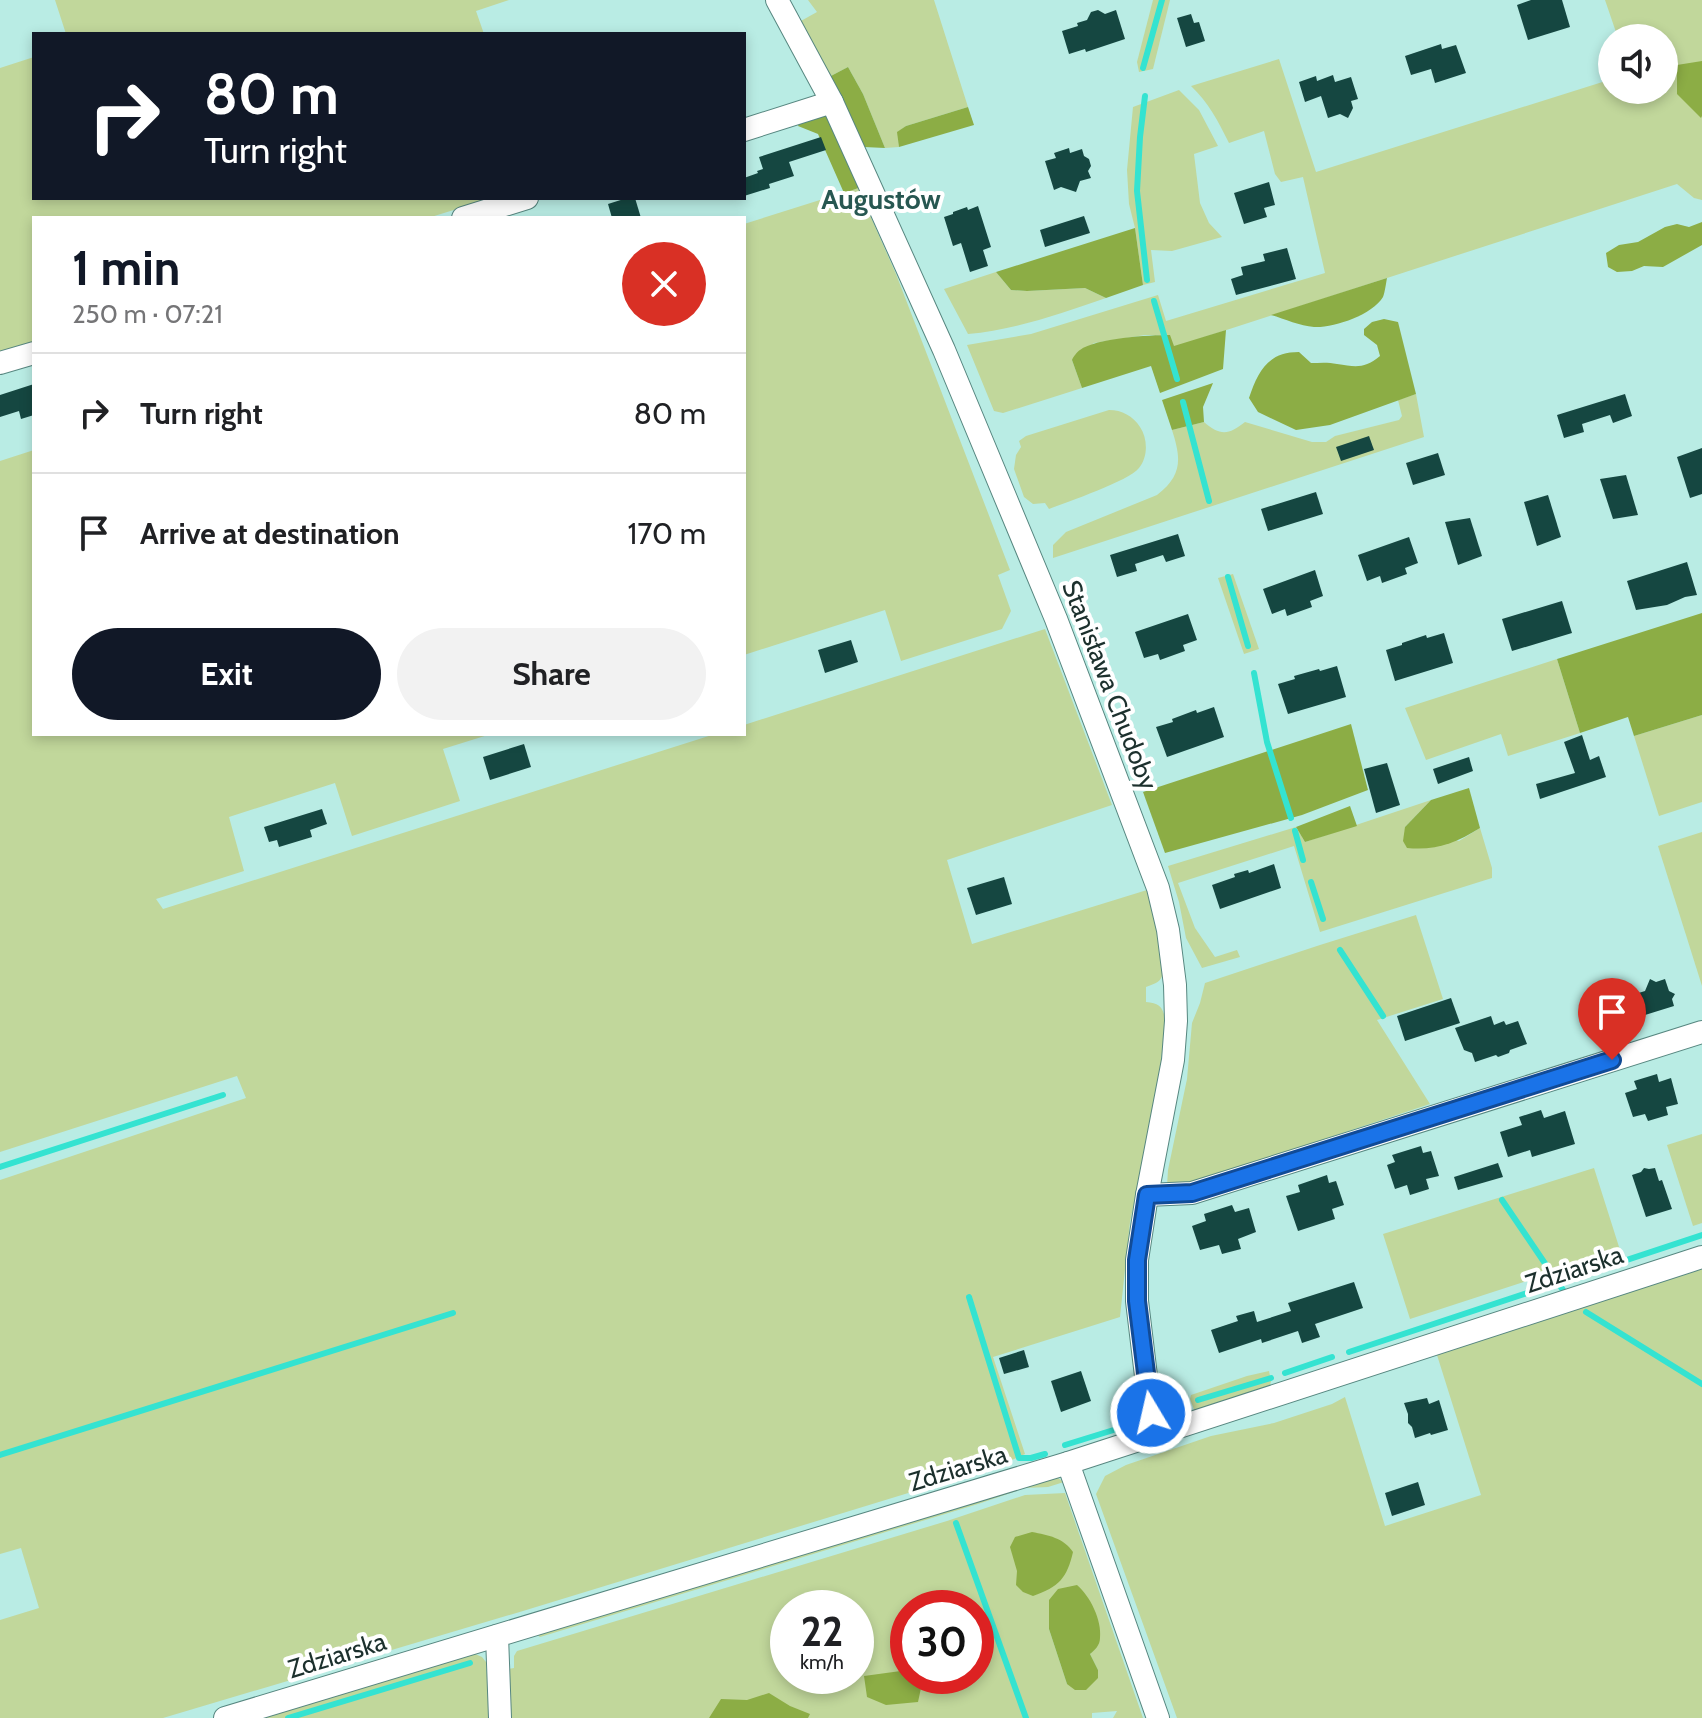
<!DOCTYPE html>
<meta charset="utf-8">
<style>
body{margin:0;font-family:Cabin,sans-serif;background:#f2f2f2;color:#202124;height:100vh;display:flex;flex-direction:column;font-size:30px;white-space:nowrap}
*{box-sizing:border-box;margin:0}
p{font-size:26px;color:#757577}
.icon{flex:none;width:44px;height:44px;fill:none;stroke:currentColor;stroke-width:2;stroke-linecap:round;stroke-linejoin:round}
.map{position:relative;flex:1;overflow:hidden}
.panel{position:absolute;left:32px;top:216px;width:714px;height:520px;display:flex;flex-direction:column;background:#fff;border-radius:0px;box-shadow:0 4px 12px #0003}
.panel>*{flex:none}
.guide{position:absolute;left:32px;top:32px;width:714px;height:168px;border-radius:0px;box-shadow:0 4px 12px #0003;background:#111827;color:#fff;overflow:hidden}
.tools{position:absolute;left:1598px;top:24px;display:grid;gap:16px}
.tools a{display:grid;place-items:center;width:80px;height:80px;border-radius:50%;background:#fff;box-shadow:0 4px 12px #0003;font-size:40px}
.speed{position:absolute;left:770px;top:1590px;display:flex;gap:16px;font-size:40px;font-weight:700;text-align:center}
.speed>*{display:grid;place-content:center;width:104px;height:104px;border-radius:50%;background:#fff;box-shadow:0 4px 12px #0003;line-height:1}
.speed small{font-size:20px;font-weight:400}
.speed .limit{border:12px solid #d22;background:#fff;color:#111}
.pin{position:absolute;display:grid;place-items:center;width:68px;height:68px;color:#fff;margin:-82px -34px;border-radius:50% 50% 50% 0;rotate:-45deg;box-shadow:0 0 8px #0007}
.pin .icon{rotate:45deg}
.me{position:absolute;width:88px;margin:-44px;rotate:351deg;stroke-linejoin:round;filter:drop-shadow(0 0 6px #0008)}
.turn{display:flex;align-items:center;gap:28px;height:168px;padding:0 40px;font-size:36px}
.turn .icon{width:104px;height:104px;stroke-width:2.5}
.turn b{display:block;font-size:56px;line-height:68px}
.round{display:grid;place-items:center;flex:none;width:84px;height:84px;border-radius:42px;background:#f2f2f2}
.overview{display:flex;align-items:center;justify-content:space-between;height:136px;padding:0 40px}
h1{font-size:48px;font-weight:700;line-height:60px;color:#111827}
.primary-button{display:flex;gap:16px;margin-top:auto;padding:16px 40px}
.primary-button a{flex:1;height:92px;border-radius:48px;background:#111827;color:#fff;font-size:32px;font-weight:700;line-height:92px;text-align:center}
.primary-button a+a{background:#f2f2f2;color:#202124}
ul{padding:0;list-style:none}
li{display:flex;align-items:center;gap:24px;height:120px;padding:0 40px;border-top:2px solid #e0e0e0}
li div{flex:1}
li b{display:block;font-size:30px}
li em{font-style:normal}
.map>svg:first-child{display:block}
</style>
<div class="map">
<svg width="1702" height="1718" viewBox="0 0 1702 1718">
<rect width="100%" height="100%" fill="#b9ece4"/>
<!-- green -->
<g fill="#c1d79b" fill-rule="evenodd">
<path d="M55,0H509L476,11L484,34H66Z"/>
<path d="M808,0H934L968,107L906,126L898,132L899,147L885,148L863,94L848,67L829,77L799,22L817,12Z"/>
<path d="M1153,0H1170L1153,69L1139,72L1137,62Z"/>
<path d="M1605,0H1702V200L1694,198L1677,184L1174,347L1169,335H1145L1094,343L1072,360L1082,388L1003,413L994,411L967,345L1031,334L1158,295L1166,321L1325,273L1303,177L1281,182L1275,174L1264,131L1229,143C1218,121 1209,103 1191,86L1279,59L1316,172L1612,79V90H1664V38H1618Z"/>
<path d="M34,57V198H492L428,218H34V342L0,352V68Z"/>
<path d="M1179,90L1199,110L1218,146L1194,154L1200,203L1209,223L1222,237L1172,251L1151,250L1155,282L1143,285L1135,228L1129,204L1127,170L1133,107Z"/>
<path d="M858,188L896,274L1010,570L998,575L1011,611L1002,629L901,661L885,610L744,655V224Z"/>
<path d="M996,272L1011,290L1027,291L1085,288L1106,298C1062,313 1015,330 968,334L944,289Z"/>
<path d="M1416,394L1424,437L1053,558V545L1066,532L1157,495C1183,475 1181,458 1172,430L1204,422C1220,436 1229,435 1245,422L1312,442H1326L1335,436L1399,420L1402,416L1398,400Z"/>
<path d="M1109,410C1122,410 1133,416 1140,427C1148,439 1148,457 1139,468C1129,481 1067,502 1049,509L1045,503L1033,504L1024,497L1014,469L1016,455L1021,447L1019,441L1026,436Z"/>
<path d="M34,450V734H491L443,749L460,801L352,836L335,783L229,817L244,871L156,899L163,909L715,734H744V725L1045,629L1112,805L947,860L972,944L1147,890C1151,905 1166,963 1162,976C1160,983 1153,984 1146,987V1002C1158,1003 1163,1006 1165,1019L1159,1085L1130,1222L1120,1317L993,1357L1025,1454L1003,1464L523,1611L163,1718H0V1620L39,1608L21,1548L0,1554V1180L246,1098L237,1076L0,1152V461Z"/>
<path d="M1233,574L1259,649L1244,654L1218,578Z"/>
<path d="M1557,659L1580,733L1508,756L1501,734L1426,760L1405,708Z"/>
<path d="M1702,715V802L1659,816L1634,736Z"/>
<path d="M1431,800L1405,827L1459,841L1480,828L1492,868V878L1320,932L1294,846L1178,883L1195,928L1215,957L1237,950L1240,957L1202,968L1186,938L1179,902L1168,866L1296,827L1305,842Z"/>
<path d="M1702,832V986L1658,846Z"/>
<path d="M1416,915L1443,999L1377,1020L1430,1104L1182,1186H1167L1168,1170L1187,1079L1192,1023L1200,1003L1205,983L1320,945Z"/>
<path d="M1702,1134V1223L1693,1226L1667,1145Z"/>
<path d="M1594,1168L1620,1250L1573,1266L1547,1277L1530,1280L1410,1319L1383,1234Z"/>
<path d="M1702,1269V1718H1177L1096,1494L1105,1476L1126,1465L1211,1436L1274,1423L1332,1404L1345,1397L1385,1526L1481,1495L1437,1355Z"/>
<path d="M1269,1371L1271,1381L1269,1389L1195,1412L1190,1399L1191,1395L1247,1376Z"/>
<path d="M1050,1477L1058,1478L1064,1482L1048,1487L1025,1488L978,1504L540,1637L536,1634Z"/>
<path d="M1065,1493L1143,1718H1113L1117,1711L1092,1713V1718H510L508,1669L514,1668V1656L517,1651L947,1521L1025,1495ZM1049,1600L1093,1608C1099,1625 1105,1641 1090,1654L1098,1670L1067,1684L1049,1629ZM788,1608H856V1676H788ZM908,1608H976V1676H908Z"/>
<path d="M473,1653L482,1657L486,1662L490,1718H255Z"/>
</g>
<!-- forest -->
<g fill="#8cad45">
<path d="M1702,61V116L1701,118L1677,94V65Z"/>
<path d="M848,67L863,94L885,148L864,147L829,77Z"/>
<path d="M968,107L974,125L899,147L897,132L906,126Z"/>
<path d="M821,113L833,119L867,185L844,193L818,134L798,126L801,119Z"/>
<path d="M1702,222V245L1663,267L1644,266L1632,271L1617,272L1608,267L1606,253L1619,245L1638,242L1665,227L1677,224L1689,227Z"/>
<path d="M1135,228L1143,285L1106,298L1085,288L1027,291L1011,290L996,272Z"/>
<path d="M1387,278C1386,283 1385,292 1383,297C1372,315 1334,328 1314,327C1300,326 1285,319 1271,315Z"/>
<path d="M1384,319L1398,322L1416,394L1330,425L1296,430L1258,412L1249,398C1258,371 1268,352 1299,352L1311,363C1319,363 1328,362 1337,364C1356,367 1364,369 1380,356L1377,345L1364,335V329L1372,322Z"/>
<path d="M1226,330L1223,369L1160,393L1151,366L1082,388L1072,360C1073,357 1078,351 1080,350C1096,338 1149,335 1170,335L1174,346Z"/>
<path d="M1213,383L1203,407L1204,422L1172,430L1162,400Z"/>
<path d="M1702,613V715L1634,736L1628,717L1580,733L1557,659Z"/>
<path d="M1351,724L1368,790L1302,815L1165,853L1143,792Z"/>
<path d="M1469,788L1480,828C1456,843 1435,851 1407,848L1403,841L1405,827L1431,800Z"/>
<path d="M1350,806L1357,826L1305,842L1296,827Z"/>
<path d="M1032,1532C1048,1535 1064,1538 1073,1552C1067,1578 1059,1587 1033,1596L1023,1592L1016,1585L1017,1571L1010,1547L1015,1537Z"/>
<path d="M1077,1585C1090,1596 1102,1620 1100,1638C1100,1645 1095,1650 1090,1654L1098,1670V1678L1086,1690H1075L1067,1684L1049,1629V1600L1058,1589Z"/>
<path d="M908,1670V1676H963L957,1682L921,1688L918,1702L886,1705L867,1697L864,1676Z"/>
<path d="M769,1693L790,1706L810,1714L808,1718H709L721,1699L747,1700Z"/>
</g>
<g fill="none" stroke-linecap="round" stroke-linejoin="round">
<!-- stream -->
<g stroke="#34e3d1" stroke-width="6">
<path d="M1143,68L1162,0"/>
<path d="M1145,96L1140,137L1137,191L1147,280"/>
<path d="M1154,301L1177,379"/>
<path d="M1183,402L1209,501"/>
<path d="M1228,577L1248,646"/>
<path d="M1254,673L1267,742L1291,818"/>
<path d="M1295,831L1303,860"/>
<path d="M1311,882L1323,919"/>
<path d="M1340,950L1383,1016"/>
<path d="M0,1167L223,1095"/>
<path d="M1502,1200L1563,1290"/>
<path d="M969,1297L1019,1458H1031L1045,1454"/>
<path d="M1586,1312L1702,1384"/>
<path d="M1349,1352L1702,1235"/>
<path d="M1285,1373L1332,1357"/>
<path d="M1198,1400L1271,1378"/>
<path d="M1065,1445L1120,1428"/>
<path d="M0,1455L453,1313"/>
<path d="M956,1523L1026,1718"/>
<path d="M288,1718L470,1663"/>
</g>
</g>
<!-- building -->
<g fill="#154741">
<path d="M1531,0H1562L1570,27L1528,40L1517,5Z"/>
<path d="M1098,10L1105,14L1116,10L1125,39L1086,52L1085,49L1069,54L1062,31L1078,26L1077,23L1087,20L1091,12Z"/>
<path d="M1191,14L1194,23L1199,22L1205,41L1186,47L1177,18Z"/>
<path d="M1441,44L1442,49L1456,45L1466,73L1435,83L1431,69L1411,75L1405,56Z"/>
<path d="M1333,75L1335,82L1351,77L1358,99L1351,101L1353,108L1348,118L1340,114L1328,118L1321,96L1305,102L1299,82L1316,76L1317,81Z"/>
<path d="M821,137L826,150L789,162L794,176L769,184L770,188L744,196V178L758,173L757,171L763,169L759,157Z"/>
<path d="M1069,148L1070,153L1082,149L1084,156L1089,159L1091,166L1088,171L1091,178L1080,181L1076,192L1061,187L1054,190L1045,161L1056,158L1054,153Z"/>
<path d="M1269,182L1275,205L1264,208L1267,217L1244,224L1234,193Z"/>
<path d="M627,198H635L641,218H612L608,204Z"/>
<path d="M978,206L991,247L983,250L988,266L970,272L961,243L953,246L944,217L953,214V212L967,207L968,210Z"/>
<path d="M1084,216L1090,233L1045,247L1040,230Z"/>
<path d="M1287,248L1296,279L1236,295L1231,279L1243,275L1241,267L1265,261L1263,254Z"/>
<path d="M34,384V415L21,419L19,411L0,417V395Z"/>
<path d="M1625,394L1632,416L1613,423L1610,415L1582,424L1584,432L1564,438L1557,415Z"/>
<path d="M1369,436L1374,450L1341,461L1336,447Z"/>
<path d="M1702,448V494L1690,498L1677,457Z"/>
<path d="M1438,453L1445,475L1413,485L1406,463Z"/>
<path d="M1626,475L1638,515L1613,519L1600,479Z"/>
<path d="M1316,492L1323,514L1268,531L1261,509Z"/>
<path d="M1548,495L1561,537L1537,546L1524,502Z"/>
<path d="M1470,518L1482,556L1458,565L1445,522Z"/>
<path d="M1178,534L1185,556L1166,562L1163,555L1135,564L1137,571L1117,577L1110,555Z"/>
<path d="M1409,537L1418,563L1405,568L1407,574L1382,583L1380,576L1367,581L1358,555Z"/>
<path d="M1687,562L1697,595L1685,597L1667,605L1636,610L1627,581Z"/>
<path d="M1315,570L1323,596L1310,601L1312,607L1287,616L1285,609L1272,614L1263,589Z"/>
<path d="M1562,601L1572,633L1512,651L1502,619Z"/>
<path d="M1188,614L1197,640L1183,645L1185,651L1160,660L1158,654L1144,658L1135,632Z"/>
<path d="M1444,633L1453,663L1395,681L1386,650L1402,645V643L1426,635L1427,638Z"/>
<path d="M851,640L858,662L825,673L818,650Z"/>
<path d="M1337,666L1346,697L1288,714L1278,684L1295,679L1294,676L1319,669L1320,671Z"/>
<path d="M1214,707L1224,737L1167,757L1156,727L1173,722L1172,719L1196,710L1197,713Z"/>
<path d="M1582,735L1590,760L1599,756L1606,777L1540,799L1536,784L1575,773L1564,742Z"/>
<path d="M524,744L531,767L490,780L483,757Z"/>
<path d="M1469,757L1473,771L1438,784L1433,769Z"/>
<path d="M1387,763L1400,805L1376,813L1364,769Z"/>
<path d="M322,809L327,824L310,830L312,837L279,847L277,840L269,842L264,827Z"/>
<path d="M1274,864L1281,888L1220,909L1212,885L1235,877L1234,874L1248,870L1249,873Z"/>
<path d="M1004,877L1012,904L976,915L967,888Z"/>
<path d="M1650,979L1656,982L1665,979L1669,991L1675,994L1672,999L1674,1006L1645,1015L1644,1010L1634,1013L1629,996L1645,991Z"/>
<path d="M1451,998L1460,1023L1405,1041L1397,1016Z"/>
<path d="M1491,1016L1494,1025L1504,1021L1506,1025L1518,1021L1527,1044L1510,1050L1509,1053L1498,1057L1496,1055L1475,1062L1472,1053L1464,1050L1455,1028Z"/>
<path d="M1657,1074L1659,1082L1671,1078L1678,1104L1666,1107L1668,1115L1648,1121L1645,1114L1633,1117L1625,1093L1637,1089L1634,1081Z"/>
<path d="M1541,1110L1544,1118L1565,1111L1575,1144L1532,1157L1530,1150L1508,1157L1500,1132L1522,1125L1519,1117Z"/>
<path d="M1421,1146L1423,1153L1431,1151L1439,1176L1426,1179L1429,1189L1410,1195L1407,1185L1395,1189L1387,1165L1395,1162L1392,1155Z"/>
<path d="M1498,1163L1503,1177L1458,1190L1454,1177Z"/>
<path d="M1644,1168L1649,1169L1655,1168L1659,1181L1662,1180L1672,1209L1646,1217L1632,1175L1641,1172Z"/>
<path d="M1327,1175L1329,1183L1336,1181L1344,1205L1332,1209L1335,1219L1298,1231L1286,1196L1300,1192L1298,1185Z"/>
<path d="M1232,1205L1235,1212L1249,1208L1256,1232L1238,1239L1241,1249L1222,1254L1219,1245L1200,1250L1192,1226L1206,1221L1204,1214Z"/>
<path d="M1354,1282L1363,1308L1315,1324L1320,1337L1302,1343L1298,1331L1262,1343L1261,1339L1219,1353L1211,1330L1238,1321L1236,1316L1254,1311L1257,1322L1291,1311L1288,1303Z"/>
<path d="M1024,1350L1029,1367L1004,1374L999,1358Z"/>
<path d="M1081,1371L1091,1401L1061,1412L1051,1381Z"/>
<path d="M1427,1398L1429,1404L1439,1400L1448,1430L1431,1435L1430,1433L1415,1438L1412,1427L1408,1423V1414L1404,1403Z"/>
<path d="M1418,1482L1425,1505L1392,1516L1385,1493Z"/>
</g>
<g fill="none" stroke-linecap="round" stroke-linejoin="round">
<!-- minor casing -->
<g stroke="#578780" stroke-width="24">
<g id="minor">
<path d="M777,0L832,102L944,350L1056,619L1158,888L1168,930L1175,985L1176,1021L1173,1060L1147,1195L1137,1260V1301L1149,1401L1157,1435"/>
<path d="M744,130L832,102"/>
<path d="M463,218L527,198"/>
<path d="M0,363L34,353"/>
<path d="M1147,1195L1192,1193L1702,1032"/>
<path d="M1068,1463L1158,1718"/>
<path d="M497,1636L500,1718"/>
<path d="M225,1718L1068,1463L1702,1257"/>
</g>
</g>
<!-- minor -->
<use href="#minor" stroke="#fff" stroke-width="22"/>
</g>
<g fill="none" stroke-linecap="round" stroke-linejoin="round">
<!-- route casing -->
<g stroke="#114b97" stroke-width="20">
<path id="route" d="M1151,1413L1137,1301V1260L1147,1195L1192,1193L1612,1060"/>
</g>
<!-- route -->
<use href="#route" stroke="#1a73e8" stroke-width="14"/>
</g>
<g text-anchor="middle" stroke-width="8" stroke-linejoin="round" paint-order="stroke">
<!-- street labels -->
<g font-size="26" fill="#1c302d" stroke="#fff">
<text transform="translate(1110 685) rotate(69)" y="9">Stanisława Chudoby</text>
<text transform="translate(1574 1269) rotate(-18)" y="9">Zdziarska</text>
<text transform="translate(958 1468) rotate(-17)" y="9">Zdziarska</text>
<text transform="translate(337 1655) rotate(-17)" y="9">Zdziarska</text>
</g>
<!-- neighbourhood labels -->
<g font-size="28" font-weight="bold" fill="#275751" stroke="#fff">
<text x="881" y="209">Augustów</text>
</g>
</g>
</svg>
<div class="tools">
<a><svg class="icon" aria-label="sound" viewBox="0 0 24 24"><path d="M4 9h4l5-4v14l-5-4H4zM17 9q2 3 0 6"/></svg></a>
</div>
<div class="speed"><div>22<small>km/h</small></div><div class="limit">30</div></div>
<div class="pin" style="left:1612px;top:1060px;background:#d93025"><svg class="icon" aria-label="arrive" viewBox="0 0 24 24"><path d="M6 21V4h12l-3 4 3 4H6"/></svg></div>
<svg class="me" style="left:1151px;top:1413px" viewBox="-20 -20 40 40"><circle r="17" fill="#1a73e8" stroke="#fff" stroke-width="3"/><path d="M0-11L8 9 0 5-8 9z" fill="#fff"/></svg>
<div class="guide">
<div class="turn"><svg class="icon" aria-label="right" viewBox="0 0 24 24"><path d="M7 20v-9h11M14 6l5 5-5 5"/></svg><div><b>80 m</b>Turn right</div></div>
</div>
<section class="panel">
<div class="overview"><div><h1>1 min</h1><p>250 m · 07:21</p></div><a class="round" style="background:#d93025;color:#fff"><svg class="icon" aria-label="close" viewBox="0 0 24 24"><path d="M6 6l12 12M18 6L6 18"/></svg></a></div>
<ul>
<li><svg class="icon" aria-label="right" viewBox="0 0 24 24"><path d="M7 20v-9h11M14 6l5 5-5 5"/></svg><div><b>Turn right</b></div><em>80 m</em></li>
<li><svg class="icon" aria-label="arrive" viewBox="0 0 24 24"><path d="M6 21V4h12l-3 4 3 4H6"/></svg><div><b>Arrive at destination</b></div><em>170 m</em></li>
</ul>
<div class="primary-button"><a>Exit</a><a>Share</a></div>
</section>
</div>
